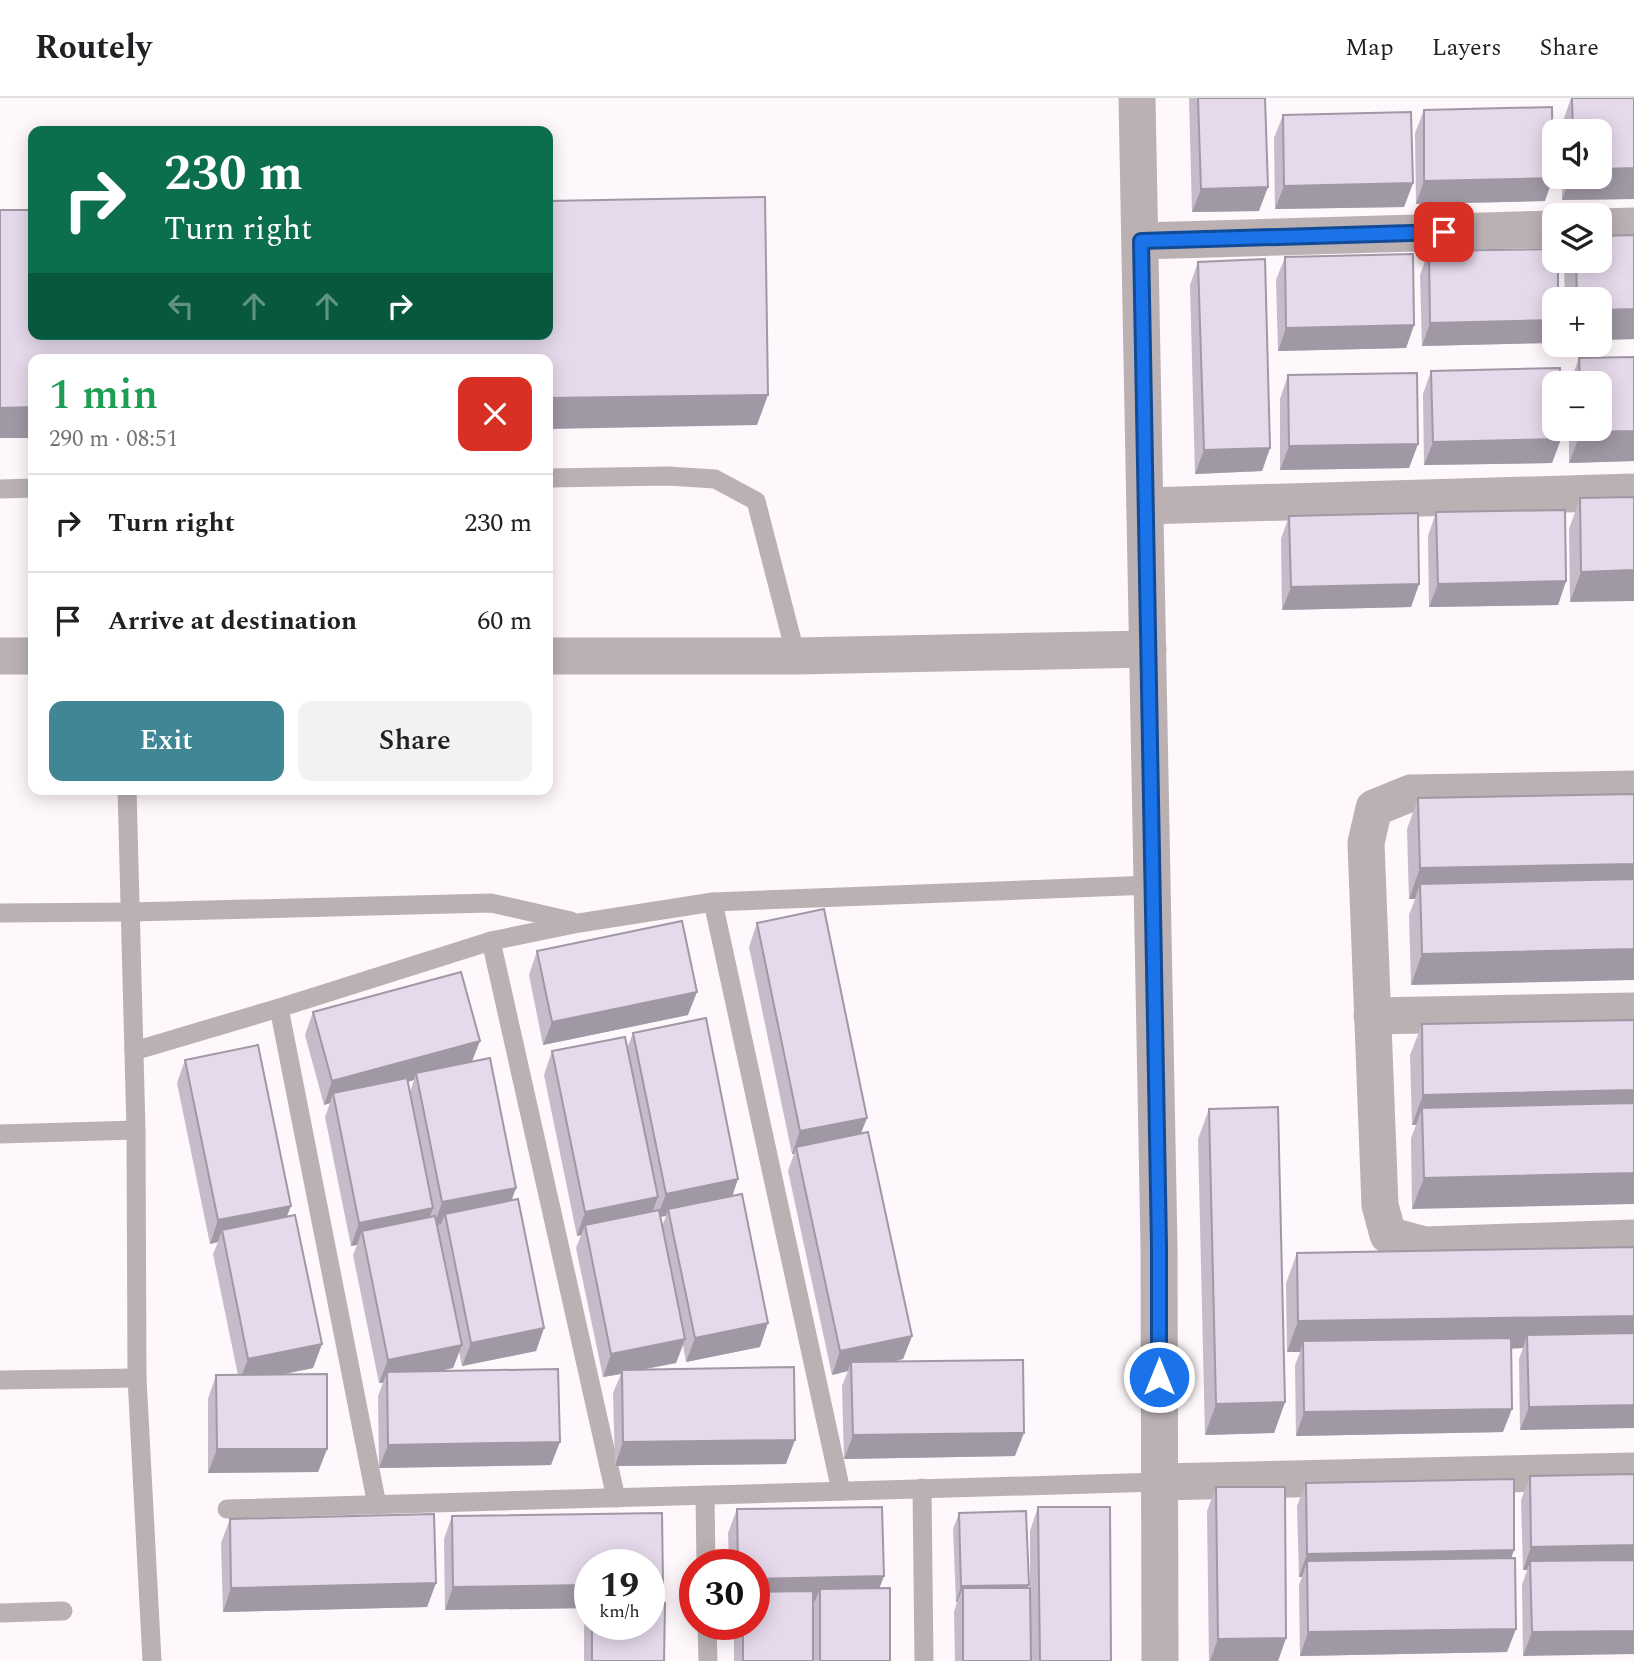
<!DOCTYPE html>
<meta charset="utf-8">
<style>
body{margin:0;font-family:Spectral,serif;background:#f2f2f2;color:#202124;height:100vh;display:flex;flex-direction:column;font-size:26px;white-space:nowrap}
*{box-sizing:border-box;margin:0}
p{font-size:23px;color:#757577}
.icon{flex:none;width:38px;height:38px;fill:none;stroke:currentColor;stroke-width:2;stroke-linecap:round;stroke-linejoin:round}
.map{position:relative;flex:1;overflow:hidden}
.details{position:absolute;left:28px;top:256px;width:525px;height:441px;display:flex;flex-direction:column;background:#fff;border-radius:14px;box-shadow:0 4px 18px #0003}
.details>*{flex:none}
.hud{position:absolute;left:28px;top:28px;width:525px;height:214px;border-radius:14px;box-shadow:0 4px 18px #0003;background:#0b6e4f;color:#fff;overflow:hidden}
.buttons{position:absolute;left:1542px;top:21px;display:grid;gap:14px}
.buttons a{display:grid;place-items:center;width:70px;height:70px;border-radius:14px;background:#fff;box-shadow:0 4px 18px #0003;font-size:35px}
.speed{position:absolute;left:574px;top:1451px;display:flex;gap:14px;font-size:35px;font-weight:700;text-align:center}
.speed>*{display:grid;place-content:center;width:91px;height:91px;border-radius:50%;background:#fff;box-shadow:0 4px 18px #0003;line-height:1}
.speed small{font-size:18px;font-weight:400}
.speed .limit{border:10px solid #d22;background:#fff;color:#111}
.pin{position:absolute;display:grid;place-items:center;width:60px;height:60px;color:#fff;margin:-30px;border-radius:14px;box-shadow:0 4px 10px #0006}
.me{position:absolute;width:77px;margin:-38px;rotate:0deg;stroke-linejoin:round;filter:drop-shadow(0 0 5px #0008)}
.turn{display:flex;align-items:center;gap:24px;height:147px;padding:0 21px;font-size:32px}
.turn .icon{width:91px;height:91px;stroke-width:2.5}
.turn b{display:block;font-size:49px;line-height:60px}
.lanes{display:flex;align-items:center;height:66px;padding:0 21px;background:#0003;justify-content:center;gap:35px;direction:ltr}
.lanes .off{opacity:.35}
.round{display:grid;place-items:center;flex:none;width:74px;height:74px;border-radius:14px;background:#f2f2f2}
.headline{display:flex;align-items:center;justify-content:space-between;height:119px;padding:0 21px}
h1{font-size:42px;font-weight:600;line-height:52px;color:#1e9e55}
.button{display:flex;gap:14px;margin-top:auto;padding:14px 21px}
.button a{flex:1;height:80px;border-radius:14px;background:#418694;color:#fff;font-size:28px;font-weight:600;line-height:80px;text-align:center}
.button a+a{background:#f2f2f2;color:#202124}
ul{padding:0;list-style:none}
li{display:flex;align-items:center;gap:21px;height:98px;padding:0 21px;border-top:2px solid #e0e0e0}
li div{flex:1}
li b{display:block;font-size:26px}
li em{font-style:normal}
header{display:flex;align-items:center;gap:42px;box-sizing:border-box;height:98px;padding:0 35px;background:#fff;border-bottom:2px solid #e0e0e0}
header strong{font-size:33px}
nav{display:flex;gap:38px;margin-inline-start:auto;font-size:24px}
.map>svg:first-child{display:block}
</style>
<header>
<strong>Routely</strong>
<nav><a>Map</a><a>Layers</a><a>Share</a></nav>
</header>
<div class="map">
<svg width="1634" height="1563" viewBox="0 0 1634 1563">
<rect width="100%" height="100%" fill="#fef7fb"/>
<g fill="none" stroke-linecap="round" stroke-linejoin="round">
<!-- service -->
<g stroke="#bbb1b3" stroke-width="19">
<path d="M548,380L668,378L715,381L756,403L796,558"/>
<path d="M0,391L33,390"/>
<path d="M127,691L136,1032L137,1280L152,1563"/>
<path d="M713,804L841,1393"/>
<path d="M0,815L131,814L491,805L571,823"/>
<path d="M491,843L616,1400"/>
<path d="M279,910L377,1407"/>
<path d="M134,953L279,910L491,843L579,825L713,804L1152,787"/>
<path d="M0,1036L136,1032"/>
<path d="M0,1282L137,1280"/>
<path d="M922,1390L924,1563"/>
<path d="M705,1397L706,1466"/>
<path d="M227,1411L1159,1384"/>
<path d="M0,1515L63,1513"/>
<path d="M707,1526L708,1563"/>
</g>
<!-- minor -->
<g stroke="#bbb1b3" stroke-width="37">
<path d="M1137,0L1159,1148L1160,1563"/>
<path d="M1600,129L1634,128"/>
<path d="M1141,143L1554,131"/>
<path d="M1145,408L1634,394"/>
<path d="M0,558H33"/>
<path d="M548,558H796L1148,551"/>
<path d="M1634,691L1411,695L1374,710L1366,745L1380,1107L1388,1137L1425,1147L1634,1140"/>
<path d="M1372,918L1634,913"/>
<path d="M1159,1384L1634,1373"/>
</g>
</g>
<!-- wall -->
<g fill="#c5bbca" fill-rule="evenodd">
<path d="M1189,0H1265L1259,113L1192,114Z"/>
<path d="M1571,0H1634V101L1562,102V79H1600V33H1561V29Z"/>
<path d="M1424,12L1545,103L1416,106L1415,35Z"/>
<path d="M1283,17L1413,85L1404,109L1275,111L1274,40Z"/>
<path d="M1429,153L1550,245L1422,248L1420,177Z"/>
<path d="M1285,159L1414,227L1406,250L1278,253L1276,182Z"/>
<path d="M1567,163H1600L1634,241L1600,242V201H1565L1564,169Z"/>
<path d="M1198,164L1270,350L1262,373L1195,376L1190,187Z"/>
<path d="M1634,259V363L1569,365V331H1600V285H1570L1579,260Z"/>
<path d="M1431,273L1561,341L1552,365L1424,367L1423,296Z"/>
<path d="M1288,277L1418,346L1409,370L1280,372V301Z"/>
<path d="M1634,399L1570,504L1569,431L1580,400Z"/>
<path d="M1436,414L1566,483L1558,507L1429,509L1428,438Z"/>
<path d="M1289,418L1419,486L1411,509L1282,512L1281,441Z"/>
<path d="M1634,696L1411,887L1409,817L1415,801H1409L1407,731L1418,700Z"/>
<path d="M757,825L861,1035L912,1238L903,1261L892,1264L1015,1358L844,1361L842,1288L848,1273L832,1277L788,1073L794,1056H792L749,849Z"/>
<path d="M537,853L688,917L543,947L529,877Z"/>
<path d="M313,914L472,964L516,1090L512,1102L544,1230L536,1253L462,1268L459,1254L453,1270L439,1273L551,1367L379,1370L378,1298L383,1285H379L353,1157L357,1147L351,1148L325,1019L330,1005L324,1007L305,937ZM414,982L410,994L407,984Z"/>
<path d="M1634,922L1412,1111L1411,1040L1416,1027H1412L1410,957L1422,926Z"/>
<path d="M633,935L732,1098L760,1249L686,1264L683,1247L676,1265L642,1272L786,1366L615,1368L613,1295L621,1276L603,1279L576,1150L581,1137L577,1138L544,977L552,953L627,950ZM666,1118L662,1128L660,1119Z"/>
<path d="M185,962L287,1119L322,1246L313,1270L280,1277L327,1351L318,1374L208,1375V1301L216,1277H238L213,1156L218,1144L210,1146L177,985Z"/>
<path d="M1209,1011L1285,1304L1274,1335L1205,1337L1198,1041Z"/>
<path d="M1634,1149L1520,1332L1519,1261L1523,1250L1511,1251L1503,1334L1296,1338L1295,1267L1300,1254H1287L1286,1185L1297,1155Z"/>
<path d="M1634,1376L1523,1558L1522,1487L1527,1472H1523L1521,1402L1530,1378Z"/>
<path d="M1306,1385L1512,1460L1507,1554L1300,1558L1299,1487L1302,1479H1299L1297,1408Z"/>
<path d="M1216,1389L1286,1540L1278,1563H1209L1207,1413Z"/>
<path d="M1038,1409L1111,1563H955L954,1514L957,1504H956L953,1431L959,1415L1029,1487L1027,1490H1030V1433Z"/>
<path d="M737,1411L879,1490L890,1563H734V1526H754V1466H729L728,1435Z"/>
<path d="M662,1415L663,1485L656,1505H665L664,1563H584V1528L590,1511V1526H649V1466H590V1510L445,1512L444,1441L452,1418Z"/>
<path d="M230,1421L436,1485L427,1509L223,1514L221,1445Z"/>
</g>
<!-- shaded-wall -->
<g fill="#a098a4">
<path d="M1634,70V101L1562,102L1571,79H1600V71Z"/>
<path d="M1553,80L1545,103L1416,106L1424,83Z"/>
<path d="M1413,85L1404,109L1275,111L1284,88Z"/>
<path d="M1268,89L1259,113L1192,114L1201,91Z"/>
<path d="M1634,211V241L1600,242V212Z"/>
<path d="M1554,222V234L1550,245L1422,248L1430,225Z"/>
<path d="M1414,227L1406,250L1278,253L1286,230Z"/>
<path d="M768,297L757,327L548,331V300Z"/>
<path d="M33,309V340H0V310Z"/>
<path d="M1634,333V363L1569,365L1581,334Z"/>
<path d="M1561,341L1552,365L1424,367L1433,344Z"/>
<path d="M1418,346L1409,370L1280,372L1289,348Z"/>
<path d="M1270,350L1262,373L1195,376L1204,352Z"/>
<path d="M1634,472V503L1570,504L1581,474Z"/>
<path d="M1566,483L1558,507L1429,509L1438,486Z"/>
<path d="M1419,486L1411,509L1282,512L1291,489Z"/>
<path d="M1634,766V796L1420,786L1415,801H1409L1420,770Z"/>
<path d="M1634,851V882L1411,887L1422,856Z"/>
<path d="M697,894L688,917L543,947L552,924Z"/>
<path d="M480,943L471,966L416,975L414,982L335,1004L333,995L330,1005L324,1007L332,983Z"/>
<path d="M1634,992V1022L1422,1010L1416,1027H1412L1423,997Z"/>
<path d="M867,1020L858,1043L796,1049L794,1056H792L800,1033Z"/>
<path d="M1634,1075V1106L1412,1111L1424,1080Z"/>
<path d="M738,1081L730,1105L668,1111L666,1118L657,1119L666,1096Z"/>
<path d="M516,1090L507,1113L445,1116L441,1126L434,1128L442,1104Z"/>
<path d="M658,1099L649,1123L585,1127L581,1137L577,1138L585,1114Z"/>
<path d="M291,1108L282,1131L222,1132L218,1144L210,1146L218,1122Z"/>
<path d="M433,1110L424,1133H362L357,1147L351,1148L359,1125Z"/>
<path d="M1634,1218V1249L1527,1237L1523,1250L1304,1254L1303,1243L1300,1254H1287L1298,1223Z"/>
<path d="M768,1225L760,1249L686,1264L695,1240Z"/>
<path d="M544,1230L536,1253L462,1268L471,1245Z"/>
<path d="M912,1238L903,1261L851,1273V1264L848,1273L832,1277L840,1253Z"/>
<path d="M685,1241L676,1265L622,1275V1272L621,1276L603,1279L611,1256Z"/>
<path d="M322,1246L313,1270L239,1285L248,1261Z"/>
<path d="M462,1247L453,1270L387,1284V1274L383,1285H379L388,1262Z"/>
<path d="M1285,1304L1274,1335L1205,1337L1216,1306Z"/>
<path d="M1634,1307V1330L1520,1332L1529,1309Z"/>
<path d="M1512,1311L1503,1334L1296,1338L1304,1314Z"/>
<path d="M1024,1335L1015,1358L844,1361L853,1337Z"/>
<path d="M795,1342L786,1366L615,1368L623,1344Z"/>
<path d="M560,1344L551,1367L379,1370L388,1347Z"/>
<path d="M217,1351H327L318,1374L208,1375Z"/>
<path d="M1634,1447V1471L1530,1463L1527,1472H1523L1531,1449Z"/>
<path d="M1514,1452L1506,1476L1307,1463L1302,1479H1299L1307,1456Z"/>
<path d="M884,1478L875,1502L820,1491L815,1503L754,1504V1481Z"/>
<path d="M436,1485L427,1509L223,1514L231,1490Z"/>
<path d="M663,1485L654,1509H649V1486Z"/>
<path d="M590,1487V1510L445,1512L453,1489Z"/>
<path d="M1029,1487L1023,1503L963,1490L957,1504H956L961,1488Z"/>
<path d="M1516,1531L1507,1554L1300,1558L1308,1534Z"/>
<path d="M1634,1533V1556L1523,1558L1532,1534Z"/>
<path d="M1286,1540L1278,1563H1210L1218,1541Z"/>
</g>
<!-- building -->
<g fill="#e5d9eb" stroke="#a098a4" stroke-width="2">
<path d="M1198,0H1265L1268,89L1201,91Z"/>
<path d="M1572,0H1634V70L1600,71V33H1573Z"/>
<path d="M1552,9L1553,80L1424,83V12Z"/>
<path d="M1411,14L1413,85L1284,88L1283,17Z"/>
<path d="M765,99L768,297L548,300V261H33V309L0,310V112H33V236H548V103Z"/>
<path d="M1634,137V211L1600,212V201H1577L1576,163H1600V138Z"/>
<path d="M1554,151V163H1558V201H1554V222L1430,225L1429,153Z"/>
<path d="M1413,156L1414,227L1286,230L1285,159Z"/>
<path d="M1265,161L1270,350L1204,352L1198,164Z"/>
<path d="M1634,259V333L1581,334V331H1600V285H1580L1579,260Z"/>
<path d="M1560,270V285H1554V331H1561V341L1433,344L1431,273Z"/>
<path d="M1417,275L1418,346L1289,348L1288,277Z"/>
<path d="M1634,399V472L1581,474L1580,400Z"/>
<path d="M1565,412L1566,483L1438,486L1436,414Z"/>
<path d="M1418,415L1419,486L1291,489L1289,418Z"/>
<path d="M1634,696V766L1420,770L1418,700Z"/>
<path d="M1634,781V851L1422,856L1420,786Z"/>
<path d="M824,811L867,1020L800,1033L757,825Z"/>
<path d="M682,823L697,894L552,924L537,853Z"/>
<path d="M461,874L480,943L332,983L313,914Z"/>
<path d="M706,920L738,1081L666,1096L633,935Z"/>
<path d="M1634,922V992L1423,997L1422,926Z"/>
<path d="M625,939L658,1099L585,1114L552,953Z"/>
<path d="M258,947L291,1108L218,1122L185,962Z"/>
<path d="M490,960L516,1090L442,1104L416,975Z"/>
<path d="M407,980L433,1110L359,1125L333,995Z"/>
<path d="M1634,1005V1075L1424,1080L1422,1010Z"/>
<path d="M1278,1009L1285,1304L1216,1306L1209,1011Z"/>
<path d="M868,1034L912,1238L840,1253L796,1049Z"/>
<path d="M742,1096L768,1225L695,1240L668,1111Z"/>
<path d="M518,1101L544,1230L471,1245L445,1116Z"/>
<path d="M659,1112L685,1241L611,1256L585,1127Z"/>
<path d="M295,1117L322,1246L248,1261L222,1132Z"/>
<path d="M435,1118L462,1247L388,1262L362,1133Z"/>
<path d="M1634,1149V1218L1298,1223L1297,1155Z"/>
<path d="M1634,1235V1307L1529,1309L1527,1237Z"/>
<path d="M1511,1240L1512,1311L1304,1314L1303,1243Z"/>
<path d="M1023,1262L1024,1335L853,1337L851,1264Z"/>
<path d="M794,1269L795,1342L623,1344L622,1272Z"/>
<path d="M558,1271L560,1344L388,1347L387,1274Z"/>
<path d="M327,1276V1351H217L216,1277Z"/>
<path d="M1634,1376V1447L1531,1449L1530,1378Z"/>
<path d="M1514,1381V1452L1307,1456L1306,1385Z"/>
<path d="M1216,1389H1285L1286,1540L1218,1541Z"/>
<path d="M882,1409L884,1478L754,1481V1466H738L737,1411Z"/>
<path d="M1038,1409H1110L1111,1563H1040Z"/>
<path d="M1026,1413L1029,1487L961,1488L959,1415Z"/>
<path d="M662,1415L663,1485L649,1486V1466H590V1487L453,1489L452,1418Z"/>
<path d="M434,1416L436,1485L231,1490L230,1421Z"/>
<path d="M1515,1460L1516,1531L1308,1534L1307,1463Z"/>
<path d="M1634,1462V1533L1532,1534L1530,1463Z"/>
<path d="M890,1490V1563H820V1491Z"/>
<path d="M963,1490H1030L1031,1563H963Z"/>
<path d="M813,1493V1563H743V1526H754V1494Z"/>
<path d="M649,1505H665L664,1563H592V1526H649Z"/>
</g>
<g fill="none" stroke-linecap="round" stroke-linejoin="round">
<!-- route casing -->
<g stroke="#114b97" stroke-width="18">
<path id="route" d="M1159,1279V1148L1141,143L1444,134"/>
</g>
<!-- route -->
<use href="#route" stroke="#1a73e8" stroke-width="12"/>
</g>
</svg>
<div class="buttons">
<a><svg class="icon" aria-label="sound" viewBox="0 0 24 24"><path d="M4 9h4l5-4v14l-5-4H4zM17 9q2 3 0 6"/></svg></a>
<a><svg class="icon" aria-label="layers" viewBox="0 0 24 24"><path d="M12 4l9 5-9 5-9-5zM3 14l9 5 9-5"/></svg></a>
<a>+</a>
<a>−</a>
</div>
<div class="speed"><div>19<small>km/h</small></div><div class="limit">30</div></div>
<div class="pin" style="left:1444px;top:134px;background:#d93025"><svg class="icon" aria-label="arrive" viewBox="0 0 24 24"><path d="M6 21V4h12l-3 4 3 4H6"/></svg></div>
<svg class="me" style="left:1159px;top:1279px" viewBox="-20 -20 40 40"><circle r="17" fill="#1a73e8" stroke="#fff" stroke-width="3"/><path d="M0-11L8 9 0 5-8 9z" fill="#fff"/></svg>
<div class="hud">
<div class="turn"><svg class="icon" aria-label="right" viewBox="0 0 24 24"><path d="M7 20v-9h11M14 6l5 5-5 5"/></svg><div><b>230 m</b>Turn right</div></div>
<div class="lanes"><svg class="icon off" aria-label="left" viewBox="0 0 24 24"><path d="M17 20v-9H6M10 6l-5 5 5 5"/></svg><svg class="icon off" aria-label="ahead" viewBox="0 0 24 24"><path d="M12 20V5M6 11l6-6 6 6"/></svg><svg class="icon off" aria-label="ahead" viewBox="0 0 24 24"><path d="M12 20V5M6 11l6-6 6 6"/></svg><svg class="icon" aria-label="right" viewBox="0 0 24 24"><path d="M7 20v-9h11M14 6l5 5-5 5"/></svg></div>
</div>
<section class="details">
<div class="headline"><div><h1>1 min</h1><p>290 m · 08:51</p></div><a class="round" style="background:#d93025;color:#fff"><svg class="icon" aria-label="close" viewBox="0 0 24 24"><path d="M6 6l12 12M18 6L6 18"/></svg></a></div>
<ul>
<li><svg class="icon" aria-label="right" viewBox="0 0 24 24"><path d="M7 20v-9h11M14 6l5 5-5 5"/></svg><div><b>Turn right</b></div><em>230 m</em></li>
<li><svg class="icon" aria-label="arrive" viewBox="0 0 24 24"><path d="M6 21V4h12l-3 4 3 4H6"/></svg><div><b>Arrive at destination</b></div><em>60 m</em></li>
</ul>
<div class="button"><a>Exit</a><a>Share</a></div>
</section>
</div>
